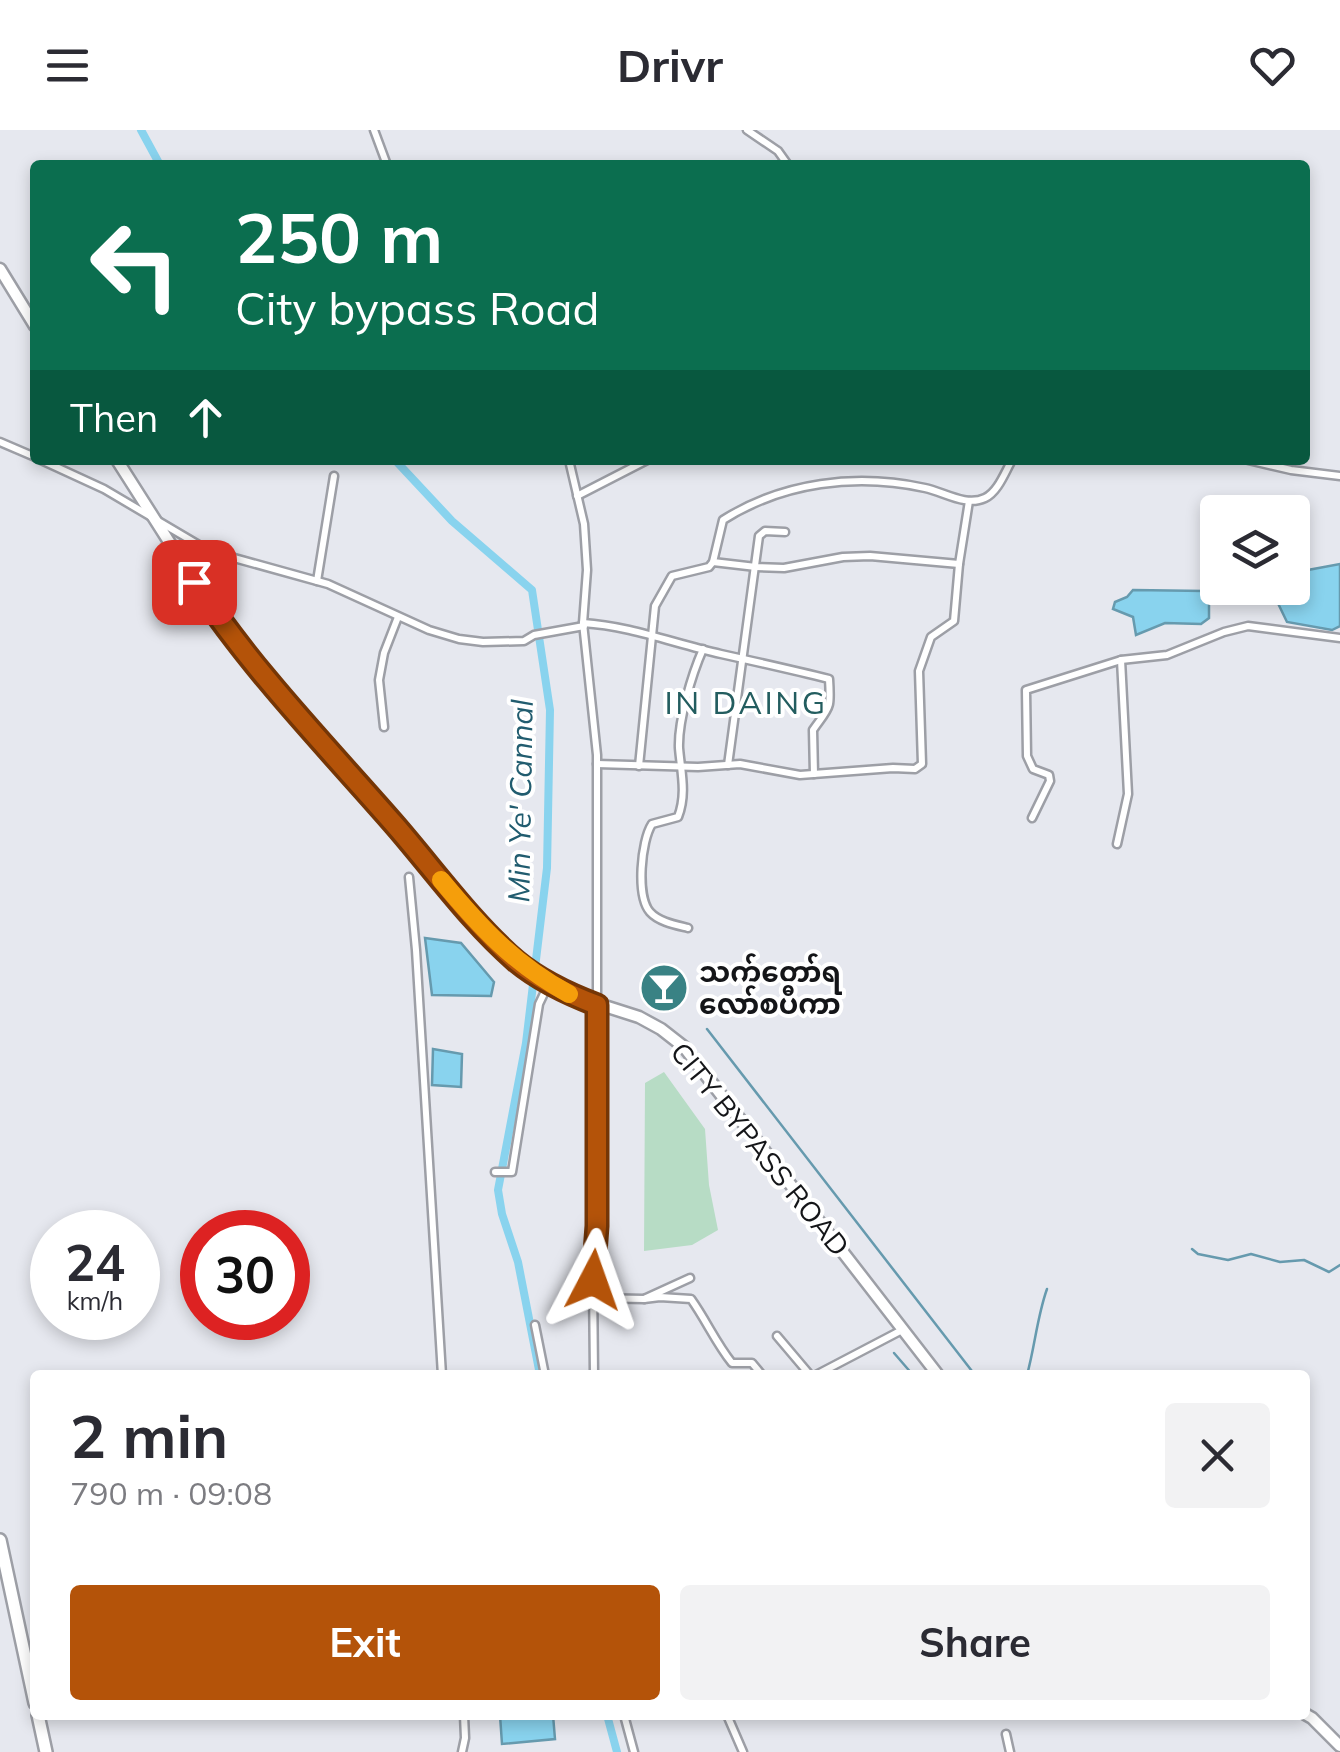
<!DOCTYPE html>
<meta charset="utf-8">
<style>
body{margin:0;font-family:Mulish,"Noto Sans Myanmar",sans-serif;background:#f2f2f3;color:#2b2b33;height:100vh;display:flex;flex-direction:column;font-size:38px;white-space:nowrap}
*{box-sizing:border-box;margin:0}
p{font-size:32px;color:#7c7c81}
.icon{flex:none;width:55px;height:55px;fill:none;stroke:currentColor;stroke-width:2;stroke-linecap:round;stroke-linejoin:round}
.map{position:relative;flex:1;overflow:hidden}
.side{position:absolute;left:30px;top:1240px;width:1280px;height:350px;display:flex;flex-direction:column;background:#fff;border-radius:10px;box-shadow:0 5px 15px #0003}
.side>*{flex:none}
.top-card{position:absolute;left:30px;top:30px;width:1280px;height:305px;border-radius:10px;box-shadow:0 5px 15px #0003;background:#0b6e4f;color:#fff;overflow:hidden}
.tools{position:absolute;left:1200px;top:365px;display:grid;gap:20px}
.tools a{display:grid;place-items:center;width:110px;height:110px;border-radius:10px;background:#fff;box-shadow:0 5px 15px #0003;font-size:50px}
.speed{position:absolute;left:30px;top:1080px;display:flex;gap:20px;font-size:50px;font-weight:700;text-align:center}
.speed>*{display:grid;place-content:center;width:130px;height:130px;border-radius:50%;background:#fff;box-shadow:0 5px 15px #0003;line-height:1}
.speed small{font-size:25px;font-weight:400}
.speed .limit{border:15px solid #d22;background:#fff;color:#111}
.pin{position:absolute;display:grid;place-items:center;width:85px;height:85px;color:#fff;margin:-42px;border-radius:20px;box-shadow:0 5px 15px #0006}
.me{position:absolute;width:110px;margin:-55px;rotate:4deg;stroke-linejoin:round;filter:drop-shadow(0 0 8px #0008)}
.turn{display:flex;align-items:center;gap:35px;height:210px;padding:0 40px;font-size:45px}
.turn .icon{width:130px;height:130px;stroke-width:2.5}
.turn b{display:block;font-size:70px;line-height:85px}
.then{display:flex;align-items:center;height:95px;padding:0 40px;background:#0003;gap:20px;font-size:38px}
.round{display:grid;place-items:center;flex:none;width:105px;height:105px;border-radius:10px;background:#f2f2f3}
.headline{display:flex;align-items:center;justify-content:space-between;height:170px;padding:0 40px}
h1{font-size:60px;font-weight:700;line-height:75px}
.button{display:flex;gap:20px;margin-top:auto;padding:20px 40px}
.button a{flex:1;height:115px;border-radius:10px;background:#b45309;color:#fff;font-size:40px;font-weight:700;line-height:115px;text-align:center}
.button a+a{background:#f2f2f3;color:#2b2b33}
header{display:flex;justify-content:space-between;align-items:center;height:130px;padding:0 40px;background:#fff;font-size:45px;font-weight:700}
.map>svg:first-child{display:block}
</style>
<header><svg class="icon" aria-label="menu" viewBox="0 0 24 24"><path d="M4 6h16M4 12h16M4 18h16"/></svg>Drivr<svg class="icon" aria-label="heart" viewBox="0 0 24 24"><path d="M12 20l-8-8c-3-5 5-10 8-4 3-6 11-1 8 4z"/></svg></header>
<div class="map">
<svg width="1340" height="1622" viewBox="0 0 1340 1622">
<rect width="100%" height="100%" fill="#e6e8ef"/>
<!-- green -->
<path fill="#b7dcc5" d="M664,942L705,999L709,1055L718,1100L692,1115L644,1121L645,953Z"/>
<!-- water -->
<g fill="#89d3ee" stroke="#669aae" stroke-width="2.5">
<path d="M1340,434V496L1332,500L1287,492L1273,463L1281,458H1292L1293,450L1308,440Z"/>
<path d="M1133,460L1205,461L1209,469V488L1201,494L1165,493L1136,505L1133,487L1113,479L1115,472L1127,467Z"/>
<path d="M425,808L461,813L494,852L491,866L432,865Z"/>
<path d="M433,919L462,924L461,957L432,955Z"/>
<path d="M500,1585H553L555,1609L502,1614Z"/>
</g>
<g fill="none" stroke-linecap="round" stroke-linejoin="round">
<!-- stream -->
<g stroke="#669aae" stroke-width="2.5">
<path d="M707,899L975,1245"/>
<path d="M1192,1119L1198,1124L1228,1130L1251,1124L1280,1132L1304,1130L1329,1142L1340,1135"/>
<path d="M894,1223L913,1245"/>
<path d="M1027,1245C1035,1216 1037,1187 1047,1159"/>
</g>
<!-- canal -->
<g stroke="#89d3ee" stroke-width="8">
<path d="M141,0L160,35"/>
<path d="M395,330L452,391L532,460L550,580L547,738L526,913L498,1060L502,1084L518,1132L540,1245"/>
<path d="M607,1585L617,1622"/>
</g>
<!-- street casing -->
<g stroke="#9d9fa6" stroke-width="11">
<g id="street">
<path d="M374,0L387,35"/>
<path d="M747,0L778,21L788,35"/>
<path d="M0,312L35,327"/>
<path d="M41,330L104,359L209,421L328,454L429,500L459,509L483,512L524,511L534,505L584,496"/>
<path d="M569,330L584,394L587,440L583,493L597,625V1096L593,1150L594,1245"/>
<path d="M1248,330L1291,340L1340,346"/>
<path d="M577,366L647,330"/>
<path d="M713,432L756,437L784,438L843,427L870,426L959,434"/>
<path d="M317,451L334,346"/>
<path d="M583,493C631,496 675,514 721,524C757,532 793,540 829,549C831,580 830,576 813,600L814,644"/>
<path d="M384,597L379,550L384,523L398,487"/>
<path d="M597,634L698,637L740,634L800,645L893,638L915,639L922,634L919,541L931,507L954,491L959,434L969,371"/>
<path d="M728,635L759,406L765,401L785,402"/>
<path d="M639,636L655,476L672,446L709,437L713,432L723,390C783,352 856,343 925,358C944,362 966,377 985,368C998,362 1005,342 1012,330"/>
<path d="M1032,688L1050,651L1049,645L1033,639L1027,626L1026,560L1121,530L1167,525L1224,502L1248,496L1340,508"/>
<path d="M1117,714L1128,664L1121,530"/>
<path d="M409,747L416,820L442,1245"/>
<path d="M688,798C676,795 659,792 650,782C636,766 641,711 652,694L678,687C687,664 681,642 679,618C678,590 692,544 703,519"/>
<path d="M495,1042H512L539,874L549,853"/>
<path d="M593,1168L644,1169L690,1148"/>
<path d="M644,1169L660,1167L691,1169C706,1190 716,1213 732,1233H752L762,1245"/>
<path d="M535,1195L545,1245"/>
<path d="M777,1206L810,1245"/>
<path d="M816,1245L902,1200"/>
<path d="M624,1585L634,1622"/>
<path d="M727,1585L743,1622"/>
<path d="M1006,1604L1010,1622"/>
<path d="M462,1622L465,1608L464,1585"/>
</g>
</g>
<!-- primary casing -->
<g stroke="#9d9fa6" stroke-width="15">
<g id="primary">
<path d="M0,139L35,196"/>
<path d="M117,330L215,484L268,553L394,695L465,779L516,831L541,849L570,865L639,887L661,899L684,917L938,1245"/>
<path d="M1305,1584L1312,1588L1340,1616"/>
</g>
</g>
<!-- highway casing -->
<g stroke="#9d9fa6" stroke-width="16">
<g id="highway">
<path d="M0,1410L35,1573"/>
<path d="M38,1585L46,1622"/>
</g>
</g>
<!-- street -->
<use href="#street" stroke="#fff" stroke-width="6"/>
<!-- primary -->
<use href="#primary" stroke="#fff" stroke-width="10"/>
<!-- highway -->
<use href="#highway" stroke="#fff" stroke-width="11"/>
</g>
<g fill="none" stroke-linecap="round" stroke-linejoin="round">
<!-- route casing -->
<g stroke="#753606" stroke-width="25">
<path id="route" d="M194,452C252,540 325,615 394,694C434,740 470,791 516,831C540,851 568,864 597,875V1096L593,1150"/>
</g>
<!-- route -->
<use href="#route" stroke="#b45309" stroke-width="18"/>
<!-- slow -->
<path stroke="#f59e0b" stroke-width="18" d="M441,750C480,797 514,834 569,864"/>
</g>
<!-- icons -->
<defs>
<g id="bar-disc" transform="scale(2.5)"><circle r="9.5" fill="#398284" stroke="#fff"/><path d="M-6-5H6L.8 .8V4.5H3.5V6h-7V4.5H-.8V.8Z" fill="#fff"/></g>
</defs>
<g fill-rule="evenodd">
<use href="#bar-disc" x="664" y="858"/>
</g>
<g text-anchor="middle" stroke-width="8" stroke-linejoin="round" paint-order="stroke">
<!-- poi labels -->
<g font-size="28" font-weight="bold" fill="#141518" stroke="#fff" text-anchor="start">
<text x="699" y="852">သက်တော်ရ<tspan x="699" dy="32">လော်စပီကာ</tspan></text>
</g>
<!-- street labels -->
<g font-size="28" fill="#141518" stroke="#fff">
<text transform="translate(760 1019) rotate(51)" y="10">CITY BYPASS ROAD</text>
</g>
<!-- water labels -->
<g font-size="30" font-style="italic" fill="#215c6f" stroke="#fff">
<text transform="translate(521 671) rotate(-89)" y="10">Min Ye' Cannal</text>
</g>
<!-- quarter labels -->
<g font-size="32" letter-spacing="2.5" fill="#235d5f" stroke="#fff">
<text x="746" y="584">IN DAING</text>
</g>
</g>
</svg>
<div class="tools">
<a><svg class="icon" aria-label="layers" viewBox="0 0 24 24"><path d="M12 4l9 5-9 5-9-5zM3 14l9 5 9-5"/></svg></a>
</div>
<div class="speed"><div>24<small>km/h</small></div><div class="limit">30</div></div>
<div class="pin" style="left:194px;top:452px;background:#d93025"><svg class="icon" aria-label="arrive" viewBox="0 0 24 24"><path d="M6 21V4h12l-3 4 3 4H6"/></svg></div>
<svg class="me" style="left:593px;top:1150px" viewBox="-20 -20 40 40"><path d="M0-17L14 15 0 8-14 15z" fill="#b45309" stroke="#fff" stroke-width="4"/></svg>
<div class="top-card">
<div class="turn"><svg class="icon" aria-label="left" viewBox="0 0 24 24"><path d="M17 20v-9H6M10 6l-5 5 5 5"/></svg><div><b>250 m</b>City bypass Road</div></div>
<div class="then">Then<svg class="icon" aria-label="ahead" viewBox="0 0 24 24"><path d="M12 20V5M6 11l6-6 6 6"/></svg></div>
</div>
<section class="side">
<div class="headline"><div><h1>2 min</h1><p>790 m · 09:08</p></div><a class="round"><svg class="icon" aria-label="close" viewBox="0 0 24 24"><path d="M6 6l12 12M18 6L6 18"/></svg></a></div>
<div class="button"><a>Exit</a><a>Share</a></div>
</section>
</div>
